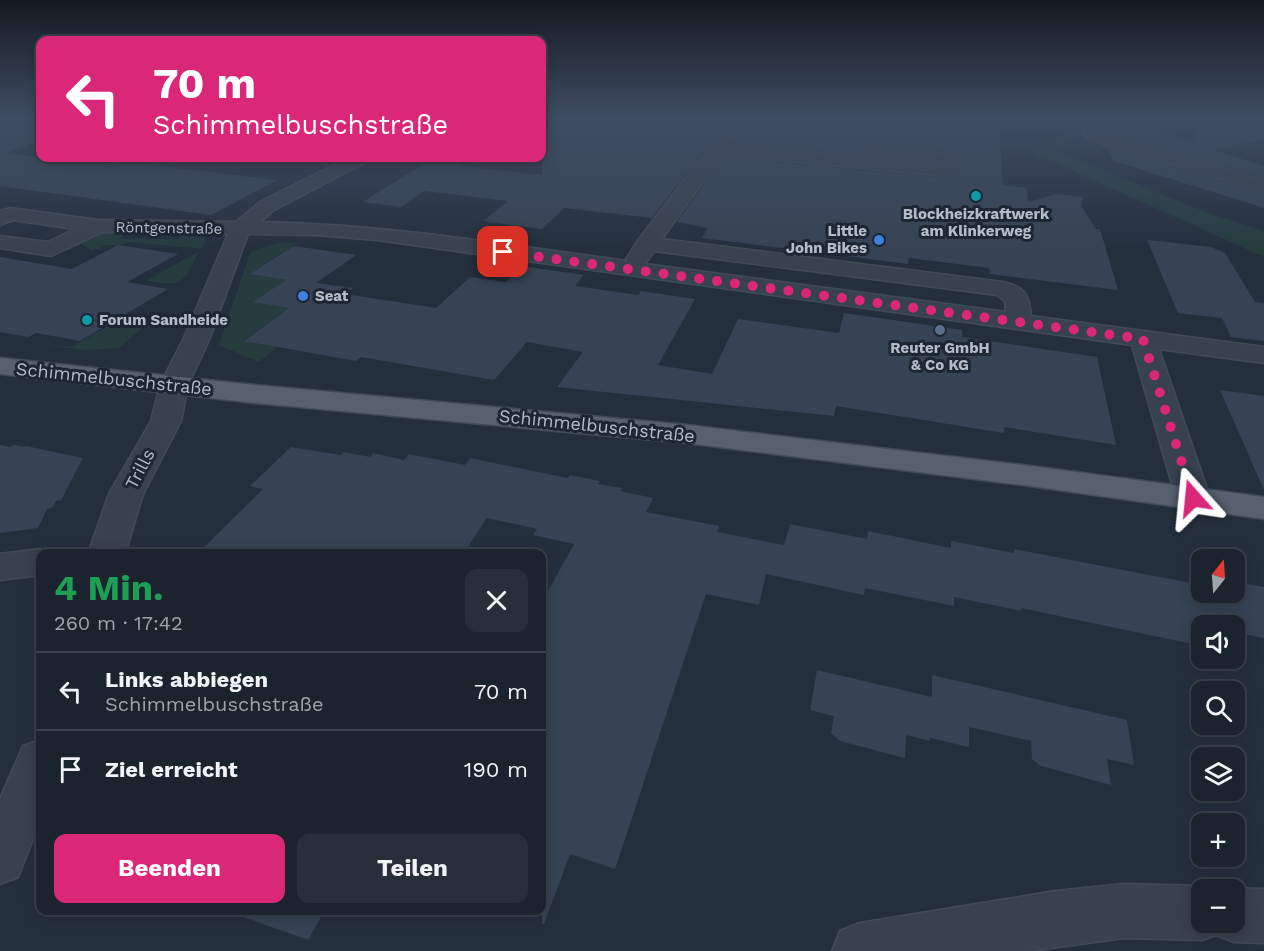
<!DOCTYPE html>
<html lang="de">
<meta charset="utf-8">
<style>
body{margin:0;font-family:"Work Sans",sans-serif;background:#282f3a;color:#f1f3f6;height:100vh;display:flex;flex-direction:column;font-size:22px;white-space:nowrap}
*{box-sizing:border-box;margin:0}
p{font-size:20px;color:#a0a4aa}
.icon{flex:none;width:33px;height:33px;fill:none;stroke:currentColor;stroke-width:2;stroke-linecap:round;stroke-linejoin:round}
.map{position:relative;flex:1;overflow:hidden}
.side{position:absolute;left:36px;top:549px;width:510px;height:366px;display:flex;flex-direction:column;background:#1b232e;border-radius:12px;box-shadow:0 3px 15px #0003,0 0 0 2px #39404a}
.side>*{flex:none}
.guide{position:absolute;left:36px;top:36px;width:510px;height:126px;border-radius:12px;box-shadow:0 3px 15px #0003,0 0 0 2px #39404a;background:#db2777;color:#fff;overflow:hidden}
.needle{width:39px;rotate:17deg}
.fabs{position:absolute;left:1191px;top:549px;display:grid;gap:12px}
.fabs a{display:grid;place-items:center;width:54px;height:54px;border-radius:12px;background:#1b232e;box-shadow:0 3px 15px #0003,0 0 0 2px #39404a;font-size:30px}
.pin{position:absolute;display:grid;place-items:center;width:51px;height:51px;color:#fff;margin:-26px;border-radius:12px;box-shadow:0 3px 9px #0006}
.me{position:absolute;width:66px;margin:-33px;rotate:342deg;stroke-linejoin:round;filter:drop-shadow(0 0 4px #0008)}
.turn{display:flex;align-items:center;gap:21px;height:126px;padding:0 18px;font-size:27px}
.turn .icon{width:78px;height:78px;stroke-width:2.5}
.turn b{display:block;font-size:42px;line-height:51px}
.round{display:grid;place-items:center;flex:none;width:63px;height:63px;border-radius:12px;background:#282f3a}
.headline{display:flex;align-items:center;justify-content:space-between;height:102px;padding:0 18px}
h1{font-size:36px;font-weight:700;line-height:45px;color:#1e9e55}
.cta{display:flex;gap:12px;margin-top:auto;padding:12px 18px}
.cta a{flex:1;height:69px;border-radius:12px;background:#db2777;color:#fff;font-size:24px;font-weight:700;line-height:69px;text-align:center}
.cta a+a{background:#282f3a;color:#f1f3f6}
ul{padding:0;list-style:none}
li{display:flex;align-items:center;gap:18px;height:78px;padding:0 18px;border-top:2px solid #39404a}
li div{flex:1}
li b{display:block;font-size:22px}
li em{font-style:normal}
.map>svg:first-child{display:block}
</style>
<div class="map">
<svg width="1264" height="951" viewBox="0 0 1264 951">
<rect width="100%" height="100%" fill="#242f3e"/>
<!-- green -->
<g fill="#263c3f">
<path d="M1069,132L1078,133L1060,153L1203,211L1264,231V257L1034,153Z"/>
<path d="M98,232L126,233L120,239H178L183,234H207L202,249L129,242L122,245H108L92,251L78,242Z"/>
<path d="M284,242L298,243L249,274L286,280L254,302L289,308L244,340L277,347L259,362L219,345L250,253L263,247Z"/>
<path d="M199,251C183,284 183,287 146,281Z"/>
<path d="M127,315L152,319L119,348L84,350L36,344L72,347Z"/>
</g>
<!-- building -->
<g fill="#364354">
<path d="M22,117H40V141L5,153L116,166L125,162L277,180L211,215L0,186V123Z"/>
<path d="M542,117H619L724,125L652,218L564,208L542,229L483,221L508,201L424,191L401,207L363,202L433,158H463L466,162L461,166L542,175Z"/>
<path d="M764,117H874L909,120L910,117H998L1003,185L1026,188L1028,202L1056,194L1083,197L1081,206L1096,229H1100L1118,290L990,274L989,268L909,258L908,264L702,238L708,228L677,222L723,157L947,178L955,176L958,168L956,154L948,152L872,145L864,147L859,155L733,143L745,127L757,128Z"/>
<path d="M1200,117H1233L1264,121V139L1213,150L1264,166V178L1110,134L1137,127H1148L1195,143Z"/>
<path d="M1108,148L1264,194V208L1114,161Z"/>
<path d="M1147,240L1211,247L1225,253L1255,302L1264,303V341L1231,337L1222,318L1178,313Z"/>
<path d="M118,245L178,254L127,282L168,289L80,341L36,333L28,337L0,332V257L72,269Z"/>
<path d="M294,246L356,255L316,283L353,288L345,294L436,308L470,277L506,282L521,266L584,275L575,286L638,295L641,291L695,299L658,365L712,374L738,319L839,333L844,313L962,330V337L1097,357L1116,445L1004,427V433L836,406L834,416L557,387L583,352L527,342L494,380L361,357L356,361L244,341L289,308L253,302L286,280L249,274Z"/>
<path d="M1220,390L1264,396V490Z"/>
<path d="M0,445L10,447L14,445L24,447L26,446L83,458L61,500L56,501L52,508L47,509L38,528L0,533Z"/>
<path d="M291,447L341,455L344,452L370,457L373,453L404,460L409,454L465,465L470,458L568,478L570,475L600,481L598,484L622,488L620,491L653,498L646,512L719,526L717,532L784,545L790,524L867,539L868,531L951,548V541L1014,553V549L1202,585V592H1234V582L1264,587V638L1234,632V626L1202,625V646L1021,608V611L954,597V606L865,588L864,595L766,574L759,605L706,594L615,869L570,854L544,924H542V602L574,544L533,535L537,529L487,518L463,554H197L263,489L250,486Z"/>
<path d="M817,670L932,697V675L1127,720L1134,765L1107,759L1111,785L1041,766L1032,759L1031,741L969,727V747L930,738V741L906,735L905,758L840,741L831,733L834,716L810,710Z"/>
<path d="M235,910H325L308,940L235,914Z"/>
</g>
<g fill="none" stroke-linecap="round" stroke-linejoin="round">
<!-- minor casing -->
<g stroke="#414a57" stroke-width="3">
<g id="minor">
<path d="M733,117H749L729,145L860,157L866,148L872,147L948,154L954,155C958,161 957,169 953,175L947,176L722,155L662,239L1003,282C1025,287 1029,295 1031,316L1264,347V363L1159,349L1210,498L1205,506L1193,509L1181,506L1176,498L1132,345L377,240L317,235L248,234L209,340L188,385L181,421L143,494L125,554H88L109,494L151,421L160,385L183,340L228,234L102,232L51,256L0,248V236L48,242L75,229L13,220L0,225V211L10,208L98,220L236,222L260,202L348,158H368L366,162L274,210L260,222C384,224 506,245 628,261L626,259L639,239ZM878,158L939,163L877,159ZM654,251L997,295L1005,301L1006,312L645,264Z"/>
<path d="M1109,117H1136L1142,121L1139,124L1102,134L1264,180V192L1086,139L1082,132L1084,129L1115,121Z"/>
<path d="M40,549L54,554H40V575L0,580V554Z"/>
<path d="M40,740V821L18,877L0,884V799L23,746Z"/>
<path d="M1124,884L1202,886L1211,890H1202V922H1234V890H1229L1234,888L1264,889V943L1234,942L1216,935L1202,940L1124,938L1029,951H832L840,931L860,923L1056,891Z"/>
</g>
</g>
<!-- major casing -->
<g stroke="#414a57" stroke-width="3">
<path id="major" d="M0,358L255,385L687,425L1023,465L1264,497V519L1023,485L687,443L255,403L0,374Z"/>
</g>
<!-- minor -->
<use href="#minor" fill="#38414e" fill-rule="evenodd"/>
<!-- major -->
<use href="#major" fill="#56606e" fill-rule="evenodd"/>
<!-- rail -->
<path stroke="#5a6575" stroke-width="2" stroke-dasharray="3 3" stroke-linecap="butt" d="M1240,117L1264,120"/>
</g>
<!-- sky -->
<linearGradient id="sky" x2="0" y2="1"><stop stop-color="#141a22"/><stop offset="0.47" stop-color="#3f4d63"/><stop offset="1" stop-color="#3f4d63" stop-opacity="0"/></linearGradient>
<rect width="1264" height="250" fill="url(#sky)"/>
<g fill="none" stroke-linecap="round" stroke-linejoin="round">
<!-- route -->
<path stroke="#db2777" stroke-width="10" stroke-dasharray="0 18" d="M503,252L1143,339L1193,498"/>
</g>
<!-- markers -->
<g fill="#0f9aa8" stroke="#1d2633" stroke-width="2">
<circle cx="976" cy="196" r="6"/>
<circle cx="87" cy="320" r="6"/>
</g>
<g fill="#3f7fe0" stroke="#1d2633" stroke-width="2">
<circle cx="879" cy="240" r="6"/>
<circle cx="303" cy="296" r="6"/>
</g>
<circle fill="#5c6f8a" stroke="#1d2633" stroke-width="2" cx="940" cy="330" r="6"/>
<g text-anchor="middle" stroke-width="6" stroke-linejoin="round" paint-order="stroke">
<!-- far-poi labels -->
<g font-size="15" font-weight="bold" fill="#b4bcc9" stroke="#1d2633">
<text x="976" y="219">Blockheizkraftwerk<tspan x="976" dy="17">am Klinkerweg</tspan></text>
<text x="867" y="236" text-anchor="end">Little<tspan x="867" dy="17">John Bikes</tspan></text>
<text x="315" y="301" text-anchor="start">Seat</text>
<text x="99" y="325" text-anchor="start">Forum Sandheide</text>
<text x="940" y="353">Reuter GmbH<tspan x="940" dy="17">&amp; Co KG</tspan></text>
</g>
<!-- far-street labels -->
<g font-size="15" fill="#b4bcc9" stroke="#1d2633">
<text transform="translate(169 228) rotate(1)" y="5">Röntgenstraße</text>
</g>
<!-- street labels -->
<g font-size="18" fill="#b4bcc9" stroke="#1d2633">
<text transform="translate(114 379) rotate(6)" y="6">Schimmelbuschstraße</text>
<text transform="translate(597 426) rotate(6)" y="6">Schimmelbuschstraße</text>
<text transform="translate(140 469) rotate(-62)" y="6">Trills</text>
</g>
</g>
</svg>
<div class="fabs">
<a><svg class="needle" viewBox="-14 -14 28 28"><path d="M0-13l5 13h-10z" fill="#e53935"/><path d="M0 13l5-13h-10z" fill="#a0a4aa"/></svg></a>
<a><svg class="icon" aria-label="sound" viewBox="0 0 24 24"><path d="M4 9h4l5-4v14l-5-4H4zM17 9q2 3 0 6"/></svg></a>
<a><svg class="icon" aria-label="search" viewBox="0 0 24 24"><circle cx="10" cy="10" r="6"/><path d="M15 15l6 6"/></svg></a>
<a><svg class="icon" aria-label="layers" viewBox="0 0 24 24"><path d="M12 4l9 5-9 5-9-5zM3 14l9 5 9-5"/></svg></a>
<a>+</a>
<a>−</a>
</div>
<div class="pin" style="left:503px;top:252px;background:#d93025"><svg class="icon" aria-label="arrive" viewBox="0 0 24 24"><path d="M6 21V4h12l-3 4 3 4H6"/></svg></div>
<svg class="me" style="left:1193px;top:498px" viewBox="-20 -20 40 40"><path d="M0-17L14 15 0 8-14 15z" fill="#db2777" stroke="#fff" stroke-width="4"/></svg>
<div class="guide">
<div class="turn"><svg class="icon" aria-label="left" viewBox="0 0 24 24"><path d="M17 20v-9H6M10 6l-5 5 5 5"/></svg><div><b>70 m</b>Schimmelbuschstraße</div></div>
</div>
<section class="side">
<div class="headline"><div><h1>4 Min.</h1><p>260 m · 17:42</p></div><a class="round"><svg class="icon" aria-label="close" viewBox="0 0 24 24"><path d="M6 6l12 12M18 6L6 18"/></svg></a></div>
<ul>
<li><svg class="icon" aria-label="left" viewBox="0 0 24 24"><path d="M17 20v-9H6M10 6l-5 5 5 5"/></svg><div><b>Links abbiegen</b><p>Schimmelbuschstraße</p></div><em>70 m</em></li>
<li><svg class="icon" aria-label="arrive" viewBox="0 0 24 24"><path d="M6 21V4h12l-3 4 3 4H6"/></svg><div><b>Ziel erreicht</b></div><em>190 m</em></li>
</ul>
<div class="cta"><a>Beenden</a><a>Teilen</a></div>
</section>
</div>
